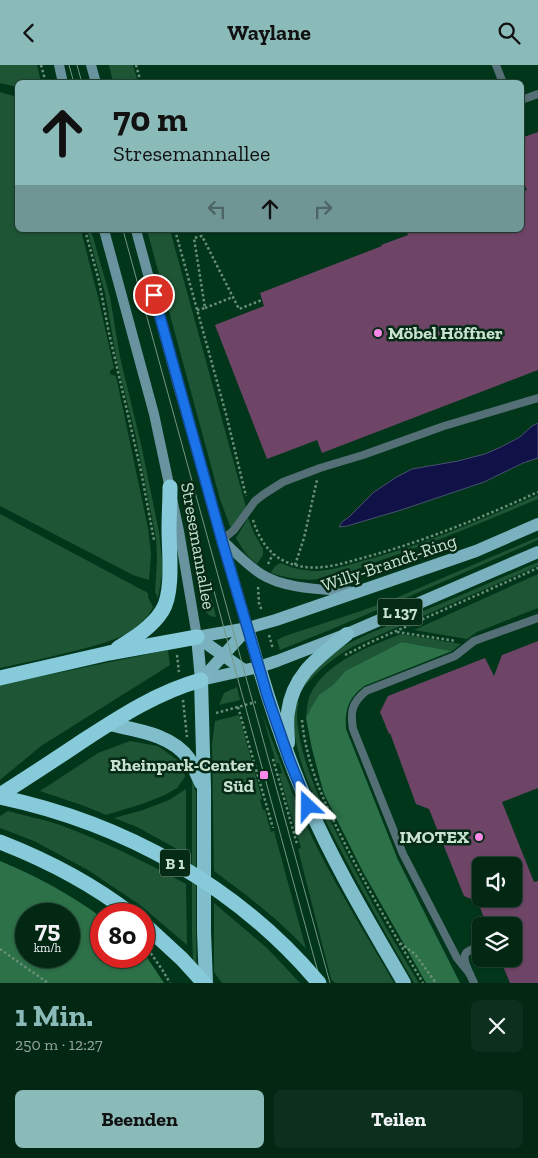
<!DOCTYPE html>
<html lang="de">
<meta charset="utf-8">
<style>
body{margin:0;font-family:"Zilla Slab",serif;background:#0c301d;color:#f1f3f6;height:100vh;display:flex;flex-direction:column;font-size:19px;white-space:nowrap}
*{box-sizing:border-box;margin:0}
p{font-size:16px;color:#96a6a0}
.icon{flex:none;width:28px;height:28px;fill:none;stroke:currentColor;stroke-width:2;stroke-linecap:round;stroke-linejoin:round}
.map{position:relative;height:918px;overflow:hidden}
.sheet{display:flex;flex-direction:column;background:#022814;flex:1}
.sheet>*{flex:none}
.top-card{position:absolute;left:15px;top:15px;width:509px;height:152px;border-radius:8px;box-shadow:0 1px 4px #0004,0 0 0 1px #234434;background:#8bbbb9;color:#111;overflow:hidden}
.tools{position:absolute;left:472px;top:792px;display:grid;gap:10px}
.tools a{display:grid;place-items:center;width:50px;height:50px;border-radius:8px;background:#022814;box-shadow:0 1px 4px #0004,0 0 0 1px #234434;font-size:25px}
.speed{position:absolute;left:15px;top:838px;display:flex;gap:10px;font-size:25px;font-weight:700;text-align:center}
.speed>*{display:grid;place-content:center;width:65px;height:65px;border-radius:50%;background:#022814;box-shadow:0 1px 4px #0004,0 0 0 1px #234434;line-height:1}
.speed small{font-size:12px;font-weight:400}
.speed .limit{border:8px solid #d22;background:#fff;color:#111}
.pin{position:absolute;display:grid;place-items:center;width:42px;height:42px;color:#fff;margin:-21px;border:2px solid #fff;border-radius:50%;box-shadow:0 1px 5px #0007}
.me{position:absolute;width:55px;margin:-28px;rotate:337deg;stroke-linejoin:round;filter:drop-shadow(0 0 4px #0008)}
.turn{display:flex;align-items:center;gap:18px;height:105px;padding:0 15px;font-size:22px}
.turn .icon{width:65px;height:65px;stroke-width:2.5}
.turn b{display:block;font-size:35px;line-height:42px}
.lanes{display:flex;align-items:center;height:48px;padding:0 15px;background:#0003;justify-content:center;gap:25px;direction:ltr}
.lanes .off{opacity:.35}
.round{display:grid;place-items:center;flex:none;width:52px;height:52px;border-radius:8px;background:#0c301d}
.headline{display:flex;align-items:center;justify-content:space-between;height:85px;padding:0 15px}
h1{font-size:30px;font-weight:700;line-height:38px;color:#8bbbb9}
.action{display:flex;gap:10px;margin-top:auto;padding:10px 15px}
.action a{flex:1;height:58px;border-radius:8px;background:#8bbbb9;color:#111;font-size:20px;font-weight:700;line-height:58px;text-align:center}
.action a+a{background:#0c301d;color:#f1f3f6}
header{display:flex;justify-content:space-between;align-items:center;height:65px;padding:0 15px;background:#8bbbb9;color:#111;font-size:22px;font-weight:700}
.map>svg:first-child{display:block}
</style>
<header><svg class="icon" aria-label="back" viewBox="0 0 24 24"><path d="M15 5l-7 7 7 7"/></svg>Waylane<svg class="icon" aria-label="search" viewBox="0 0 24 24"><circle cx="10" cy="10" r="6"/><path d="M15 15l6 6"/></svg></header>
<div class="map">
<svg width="538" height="918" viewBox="0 0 538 918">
<rect width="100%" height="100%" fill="#02361b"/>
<!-- green -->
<g fill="#1e5535">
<path d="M0,0H37L41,17L18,18L17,22L0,18Z"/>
<path d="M109,0H133L138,17H113Z"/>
<path d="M0,27L17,32L18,165H81L99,236L114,303L110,306V309L116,311L148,463L151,489L149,515L133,510L0,441Z"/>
<path d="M87,165H91L110,232L120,292L141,379L159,467L163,504L158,533L155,527L157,495L156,473L152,453L136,372L117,297L105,228Z"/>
<path d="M147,165H170L246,442L231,464L220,434Z"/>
<path d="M538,430V434C485,456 433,478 378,496C360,503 340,512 320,514C304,516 287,513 271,508C274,502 275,500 281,498C293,504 306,506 318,506C336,505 353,498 370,494C428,478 483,454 538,430Z"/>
<path d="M0,449L148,528V532L153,542C148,553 137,563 126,569C112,576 97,580 82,584C55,591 28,597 0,603Z"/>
<path d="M189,451L211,527H210L216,552C210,552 207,549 204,544Z"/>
<path d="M248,453L254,468L263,484V490L257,499C247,492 242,483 236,473Z"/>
<path d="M538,472V475C453,513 367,550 280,585L277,575L285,571L361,546L396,533Z"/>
<path d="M538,497V501L352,582C334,593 318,605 304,622L301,620L325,594L343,581L368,569L459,531Z"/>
<path d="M538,509V543L477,567L467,574L414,565Z"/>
<path d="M401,569L461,579L452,586L402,577L345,606L334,619L319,630L312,641L306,653C307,645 307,637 310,630C326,596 369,582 401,569Z"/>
<path d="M168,585L170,600L41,681L0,715V620Z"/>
<path d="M237,622L240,635L219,640L224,628Z"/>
<path d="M295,636L299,637C295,650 298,662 300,675C307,708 321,737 336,767C361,819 389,869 419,918H414C388,873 362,827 338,780C320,745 300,707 294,666C293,656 294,646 295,636Z"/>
<path d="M262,648C280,697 298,746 322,792C344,835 370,876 394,918H335L331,914L298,784L301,783L279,709L282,708L279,698H276Z"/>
<path d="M239,650L262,734L260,735L263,745H265L271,767L274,766L306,884C279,854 246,830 214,806L212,679L215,656Z"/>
<path d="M130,676L158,681L183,699L185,712L177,723L165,730L142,739L106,750L87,742L40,726L98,688Z"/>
<path d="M192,716L196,727V864L197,918H194L192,869Z"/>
<path d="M186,724V789L137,762L114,753L143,745L169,735Z"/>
<path d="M8,746C25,751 43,754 60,760C104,776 145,797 186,819L187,880L140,840L88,805L34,776L0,763V751Z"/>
<path d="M214,838L268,884L300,918H222L214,907Z"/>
</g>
<!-- forest -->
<g fill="#2d7148" fill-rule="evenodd">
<path d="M402,577L452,586L364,621C348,634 345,644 346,664L398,795L460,918H426L363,807L324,729L312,684L306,653L312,641L319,630L334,619L345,606Z"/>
<path d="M0,796C36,811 70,829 101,852V891H144V888L164,918H0ZM26,849H69V891H26Z"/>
</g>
<!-- water -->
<path fill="#101146" stroke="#48506f" d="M538,358V393L523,398L484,417L401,445L347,461L339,462L342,457L349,452L374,427L395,413L412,404L458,396L485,389L501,382L520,372L532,361Z"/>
<!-- building -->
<g fill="#6e4566" fill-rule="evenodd">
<path d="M538,67V305L322,388L317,375L267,394L215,260L264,241L260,228L382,181L381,180L408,170L406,165H521V127L527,125L521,112V73Z"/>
<path d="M538,576V723L502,737L534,817L538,816V918H510L500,894H514V861H487L478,837L464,831L429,744L416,739L390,668L389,669L380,647L388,631L485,593L494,611L502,590ZM481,801H514V834H481Z"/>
</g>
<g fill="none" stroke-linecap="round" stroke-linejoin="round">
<!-- path -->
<g stroke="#698f78" stroke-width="2.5" stroke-dasharray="2.5 2.5" stroke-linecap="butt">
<path d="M41,0L46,18"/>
<path d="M136,0L141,18"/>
<path d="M85,165L99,216L109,268L141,406L154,475"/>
<path d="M175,165L226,349L246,431"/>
<path d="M418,165L419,166V165"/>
<path d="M205,243L233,232"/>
<path d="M197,245L205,243L194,173L202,171L239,244L262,235"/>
<path d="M253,455C260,477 272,494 295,500C319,507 344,498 366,492C425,476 483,452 538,427"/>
<path d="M268,499L273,489"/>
<path d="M295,500L304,473L317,415"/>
<path d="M258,522L259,538L262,546"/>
<path d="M397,567L456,576"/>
<path d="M269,570L273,584"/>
<path d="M177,590L179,607"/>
<path d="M345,590L369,578L538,503"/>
<path d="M183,635L187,672"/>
<path d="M238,642L273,763"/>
<path d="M216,648L256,637"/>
<path d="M302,655C306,699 325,739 344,777C368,825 396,872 423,918"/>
<path d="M273,694L297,779"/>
<path d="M400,878L415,889L436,918"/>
<path d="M0,884L48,918"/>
<path d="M148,884L163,906L170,918"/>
</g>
<!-- service -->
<g stroke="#546f75" stroke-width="8">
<path d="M496,0L503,18"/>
<path d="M521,35L538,29"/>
<path d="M222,475L234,465L255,436L264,429L283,417L320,403L363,390L444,361L538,333"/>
<path d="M470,909L457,893L403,789L353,664C350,646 352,638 366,626L455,591L474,576L538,553"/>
<path d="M474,918C471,911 461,894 466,888C470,884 477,883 481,881"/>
</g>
<!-- secondary -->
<g stroke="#69949f" stroke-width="10">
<path d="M59,0L63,18"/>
<path d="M91,0L96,18"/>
<path d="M104,165L154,349L179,466L197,572"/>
<path d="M136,165L179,324L248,563"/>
<path d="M223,476C235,487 247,500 261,509C286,525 326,524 356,527"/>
</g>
<!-- primary -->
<g stroke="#79b1be" stroke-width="12">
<path d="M248,563L259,602"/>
<path d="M197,572L248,563L276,555L476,486L538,459"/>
<path d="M197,572L244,605"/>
<path d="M197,572L201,615"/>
<path d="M201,615L259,602L277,596L347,569L538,487"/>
<path d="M201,615L248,563"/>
</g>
<!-- trunk -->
<g stroke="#80becc" stroke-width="14">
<path d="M259,602C273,649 288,695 308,739C335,801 370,859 404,918"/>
<path d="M201,615L204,724V867L206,918"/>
<path d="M109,659C135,665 172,669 189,694C194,701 197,710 201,718"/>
<path d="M288,678C288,668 286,657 288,647C293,609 319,592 347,569"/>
</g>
<!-- motorway -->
<g stroke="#87cbdb" stroke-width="15">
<path d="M118,583C134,573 152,562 162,546C174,528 169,486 169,465C169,451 170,436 170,422"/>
<path d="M0,613L109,588L197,572"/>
<path d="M0,730C28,712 56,694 84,675C121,651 158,627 201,615"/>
<path d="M0,777C46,795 91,818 131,849"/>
</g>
<!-- tram -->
<g stroke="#729781" stroke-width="1">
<path d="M69,0L74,18"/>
<path d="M77,0L82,18"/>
<path d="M123,165L330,918"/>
<path d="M211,515L225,567L321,918"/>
</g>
<!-- motorway-bridge -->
<g stroke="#87cbdb" stroke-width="15">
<path d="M0,732C124,758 237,821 319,918"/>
<path d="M144,859L182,894L204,918"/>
</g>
</g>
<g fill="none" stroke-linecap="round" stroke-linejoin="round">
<!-- route casing -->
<g stroke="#114b97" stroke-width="12">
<path id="route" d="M154,230L222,476L268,633L289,694L308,741"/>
</g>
<!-- route -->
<use href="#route" stroke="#1a73e8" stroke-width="9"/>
</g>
<!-- markers -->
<g fill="#fb87e6" stroke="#052a15" stroke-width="2">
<circle cx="378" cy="268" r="5"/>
<rect x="259" y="705" width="10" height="10" rx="2.5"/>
<circle cx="479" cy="772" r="5"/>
</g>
<g text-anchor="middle" stroke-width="5" stroke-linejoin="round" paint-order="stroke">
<!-- shield labels -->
<g fill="#052a15" stroke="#8eab98" stroke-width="1">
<rect x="377.5" y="533.5" width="45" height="27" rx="4"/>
<rect x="160" y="784.5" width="30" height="27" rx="4"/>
</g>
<g font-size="16" font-weight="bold" fill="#c9e2d0">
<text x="400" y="553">L 137</text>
<text x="175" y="804">B 1</text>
</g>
<!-- poi labels -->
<g font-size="18" font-weight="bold" fill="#c9e2d0" stroke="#052a15" text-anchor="end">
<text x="388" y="274" text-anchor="start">Möbel Höffner</text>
<text x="254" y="706">Rheinpark-Center<tspan x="254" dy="21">Süd</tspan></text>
<text x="469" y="778">IMOTEX</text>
</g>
<!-- street labels -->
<g font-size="18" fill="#c9e2d0" stroke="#052a15">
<text transform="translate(198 481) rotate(80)" y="6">Stresemannallee</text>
<text transform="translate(389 498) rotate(-19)" y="6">Willy-Brandt-Ring</text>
</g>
</g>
</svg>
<div class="tools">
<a><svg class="icon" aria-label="sound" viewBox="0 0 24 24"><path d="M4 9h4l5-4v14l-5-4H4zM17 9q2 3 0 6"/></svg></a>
<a><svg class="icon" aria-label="layers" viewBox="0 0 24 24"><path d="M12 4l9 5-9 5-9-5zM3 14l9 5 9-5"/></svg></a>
</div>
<div class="speed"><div>75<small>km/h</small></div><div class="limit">80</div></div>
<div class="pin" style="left:154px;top:230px;background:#d93025"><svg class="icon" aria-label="arrive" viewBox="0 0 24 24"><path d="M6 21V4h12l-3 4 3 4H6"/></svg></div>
<svg class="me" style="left:308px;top:741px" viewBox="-20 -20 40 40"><path d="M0-17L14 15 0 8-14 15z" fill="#1a73e8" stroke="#fff" stroke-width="4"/></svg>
<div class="top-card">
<div class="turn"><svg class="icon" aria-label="ahead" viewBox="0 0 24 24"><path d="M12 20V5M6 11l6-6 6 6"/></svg><div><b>70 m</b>Stresemannallee</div></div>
<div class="lanes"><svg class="icon off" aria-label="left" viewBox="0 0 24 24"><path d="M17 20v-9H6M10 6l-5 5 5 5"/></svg><svg class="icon" aria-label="ahead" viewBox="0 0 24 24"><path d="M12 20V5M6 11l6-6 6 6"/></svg><svg class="icon off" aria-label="right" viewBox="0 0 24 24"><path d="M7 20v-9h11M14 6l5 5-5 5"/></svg></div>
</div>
</div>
<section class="sheet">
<div class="headline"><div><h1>1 Min.</h1><p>250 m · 12:27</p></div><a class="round"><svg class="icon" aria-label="close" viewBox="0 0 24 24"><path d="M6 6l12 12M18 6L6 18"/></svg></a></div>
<div class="action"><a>Beenden</a><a>Teilen</a></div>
</section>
